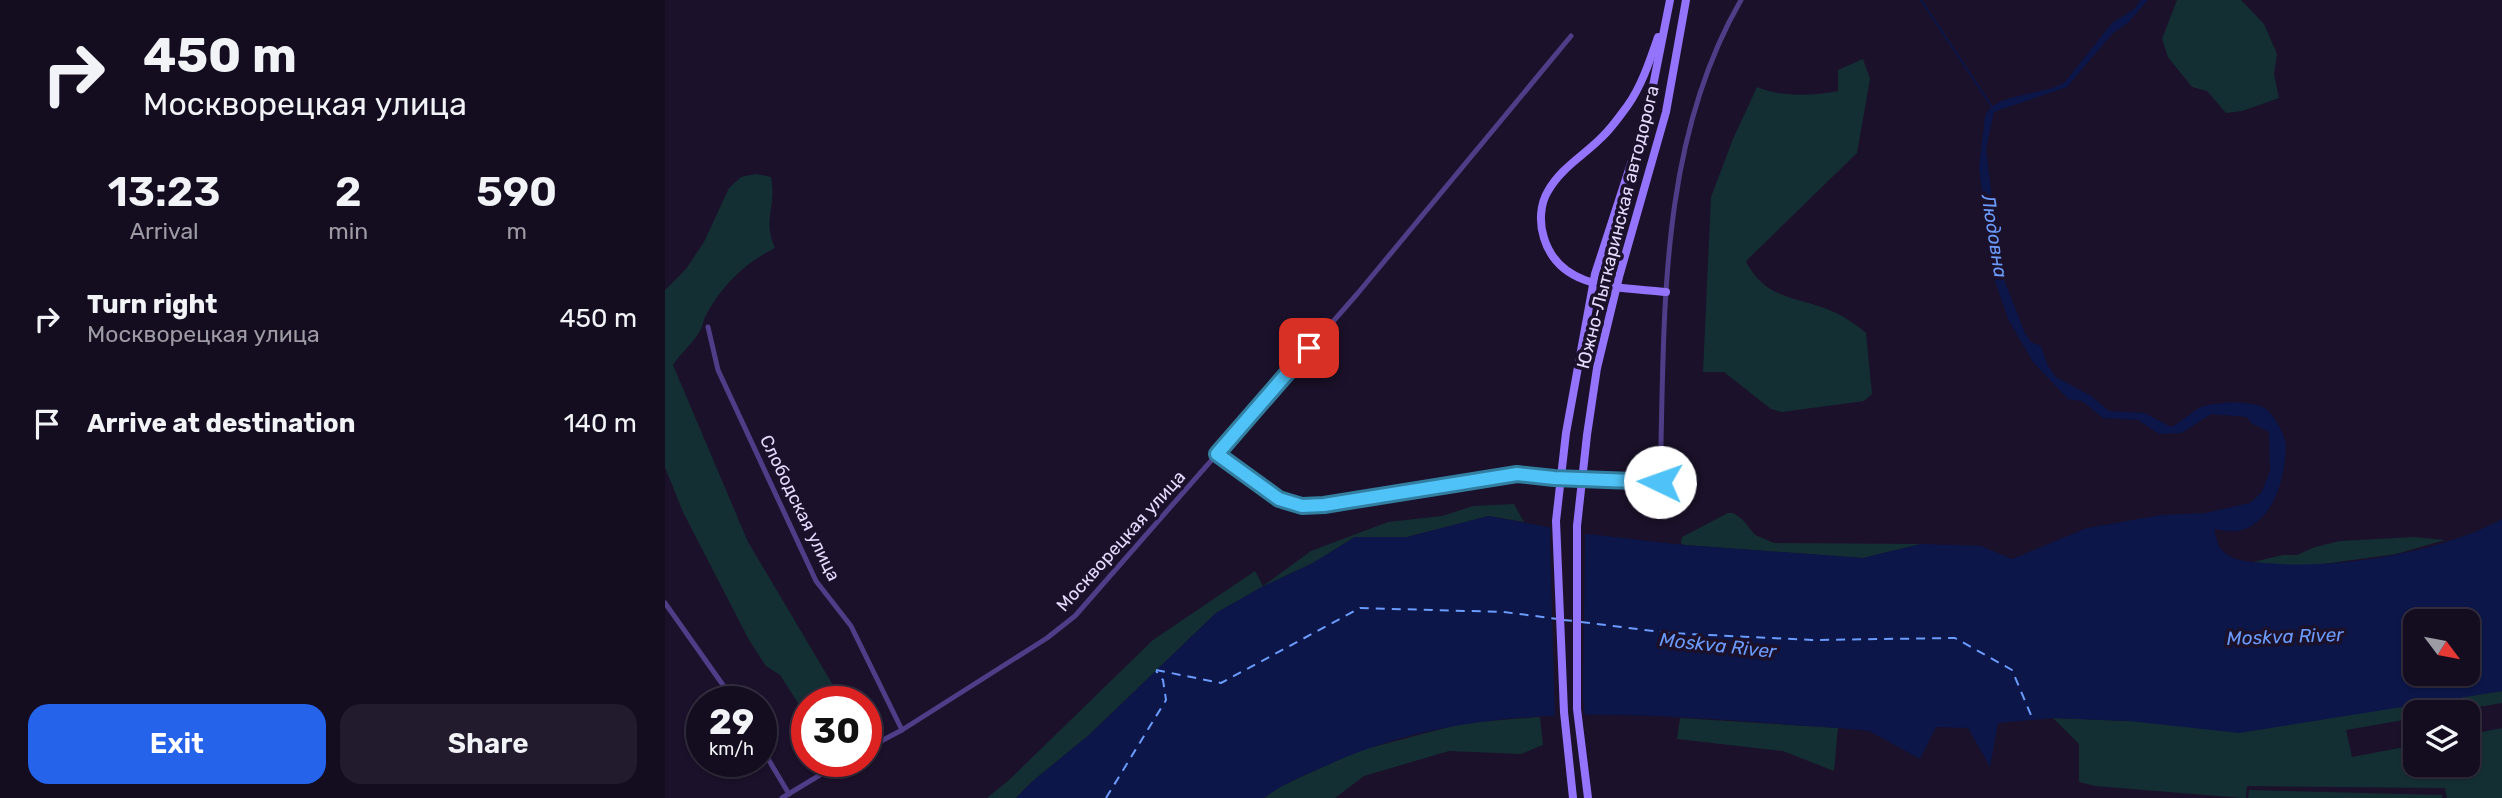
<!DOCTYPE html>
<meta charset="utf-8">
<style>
body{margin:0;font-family:Rubik,sans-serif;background:#211b2d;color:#f1f3f6;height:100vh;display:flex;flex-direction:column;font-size:26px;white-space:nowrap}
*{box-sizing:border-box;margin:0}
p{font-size:23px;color:#9d9ca5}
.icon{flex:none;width:38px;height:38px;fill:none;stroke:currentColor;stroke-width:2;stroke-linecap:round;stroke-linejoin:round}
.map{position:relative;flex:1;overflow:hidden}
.details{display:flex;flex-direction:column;background:#140d20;width:665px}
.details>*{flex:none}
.top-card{background:#140d20;color:#f1f3f6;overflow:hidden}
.needle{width:46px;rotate:122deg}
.fabs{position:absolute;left:1738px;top:609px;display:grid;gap:14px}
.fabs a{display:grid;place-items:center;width:77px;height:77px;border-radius:14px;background:#140d20;box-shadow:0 2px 5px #0004,0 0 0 2px #332d3e;font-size:35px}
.speed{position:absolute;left:21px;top:686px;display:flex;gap:14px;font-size:35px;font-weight:700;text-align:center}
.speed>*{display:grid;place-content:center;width:91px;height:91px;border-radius:50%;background:#140d20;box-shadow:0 2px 5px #0004,0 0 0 2px #332d3e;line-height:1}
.speed small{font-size:18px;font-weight:400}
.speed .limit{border:10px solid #d22;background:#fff;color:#111}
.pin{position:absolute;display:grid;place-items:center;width:60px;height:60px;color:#fff;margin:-30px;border-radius:14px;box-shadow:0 4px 10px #0006}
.me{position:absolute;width:77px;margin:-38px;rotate:273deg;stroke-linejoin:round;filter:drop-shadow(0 0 5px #0008)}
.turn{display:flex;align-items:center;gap:24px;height:147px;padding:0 28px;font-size:32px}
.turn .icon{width:91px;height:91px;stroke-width:2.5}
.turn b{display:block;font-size:49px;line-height:60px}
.eta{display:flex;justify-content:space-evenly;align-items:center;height:119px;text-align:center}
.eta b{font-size:42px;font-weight:600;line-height:49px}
.primary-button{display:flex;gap:14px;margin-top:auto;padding:14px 28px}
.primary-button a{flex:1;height:80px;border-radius:21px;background:#2563eb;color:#fff;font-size:28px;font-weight:600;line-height:80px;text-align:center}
.primary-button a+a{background:#211b2d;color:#f1f3f6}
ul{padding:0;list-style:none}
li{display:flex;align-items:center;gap:21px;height:105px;padding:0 28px}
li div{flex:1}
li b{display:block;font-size:26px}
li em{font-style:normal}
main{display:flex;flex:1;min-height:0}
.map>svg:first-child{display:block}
</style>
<main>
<section class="details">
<div class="top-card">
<div class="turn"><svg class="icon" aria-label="right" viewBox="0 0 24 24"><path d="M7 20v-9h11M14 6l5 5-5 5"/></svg><div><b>450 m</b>Москворецкая улица</div></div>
</div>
<div class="eta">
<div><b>13:23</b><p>Arrival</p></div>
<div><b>2</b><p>min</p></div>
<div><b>590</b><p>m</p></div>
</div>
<ul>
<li><svg class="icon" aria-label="right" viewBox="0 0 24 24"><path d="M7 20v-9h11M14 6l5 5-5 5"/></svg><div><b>Turn right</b><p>Москворецкая улица</p></div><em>450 m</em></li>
<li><svg class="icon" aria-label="arrive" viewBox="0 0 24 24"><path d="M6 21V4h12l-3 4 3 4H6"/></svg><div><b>Arrive at destination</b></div><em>140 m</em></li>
</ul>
<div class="primary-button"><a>Exit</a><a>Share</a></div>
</section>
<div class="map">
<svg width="1837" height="798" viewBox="0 0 1837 798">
<rect width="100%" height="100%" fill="#1b112a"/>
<!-- green -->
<g fill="#142f34">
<path d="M1512,0H1576L1599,24L1612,54L1609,74L1614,98L1577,111L1561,113L1542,91L1527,87L1503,57L1497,39Z"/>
<path d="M1198,59L1205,79L1192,153L1081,261C1100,301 1134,296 1169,312C1180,317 1192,325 1201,333L1207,394L1199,401L1117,412L1106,409L1059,372H1038L1046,197L1068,139L1092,87C1115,97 1149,96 1173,91V70Z"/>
<path d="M91,174L106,177C112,208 97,219 110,248C79,264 58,284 41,315C38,320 38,326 35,331C28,343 16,353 8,365L83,542L178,702H142V717L115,675L101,666L84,640L18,512L0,467V290L21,269L39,242L64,188L76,177Z"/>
<path d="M849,504L859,522L824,516L742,537H690L648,563L597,587L551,613L423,736L369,780L351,798H322L344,780L488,640L590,571L598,586L646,551L723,522L777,516L808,506Z"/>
<path d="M1063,513H1068L1077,519L1090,535L1109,543L1256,544L1198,558L1019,545L1016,543L1017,537Z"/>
<path d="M1749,537L1780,540L1731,554L1636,567L1588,562L1618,555H1632L1650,547L1675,541Z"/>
<path d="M1837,691V703L1783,712H1750V718L1681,730L1687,757L1750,745V765H1802L1803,735L1837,728V798H1782L1780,788L1582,786L1581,798H1577L1430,786L1414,782V744L1388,718L1464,721L1701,712Z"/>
<path d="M875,717L878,745L856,754L784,751L699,776L670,798H599L612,788L693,751L799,723Z"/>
<path d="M1015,718L1173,728L1169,771L1118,751L1012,739Z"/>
<path d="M1584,790L1777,795V798H1583Z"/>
</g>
<!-- water -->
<path fill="#0c1648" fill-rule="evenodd" d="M1476,0H1483L1463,23L1448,33L1402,87L1329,112L1321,149L1331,231L1337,249L1334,267L1360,333L1366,342L1376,346L1383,366L1391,377L1426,396L1444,411L1480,413L1506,427C1519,421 1528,408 1543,405C1557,402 1588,400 1601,409C1609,415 1621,436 1621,446C1620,476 1611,516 1580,529C1571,533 1559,531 1549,529C1551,535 1552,545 1556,549C1567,562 1586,562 1601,563C1671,570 1775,553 1837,519V691L1574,733L1464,721L1388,718L1333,723L1325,767L1303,728L1271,727L1255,759L1204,731L1173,728C1004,717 824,692 665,764C642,774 619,783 599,798H351L369,780L423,736L551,613L597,587L648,563L690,537H742L824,516L914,533L1019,545L1198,558L1256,544L1316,546L1347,559L1422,528L1496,515L1540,513L1585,503L1596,493L1605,471L1604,432L1586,423L1582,417L1546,414L1517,433L1494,434L1473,420L1438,418L1417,401L1403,399L1368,362L1344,321L1326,270L1327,250L1322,231L1314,167L1320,116C1330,92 1379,96 1400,82L1447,23L1469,9ZM1750,621H1802V674H1750Z"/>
<!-- pier -->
<path fill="#1b112a" d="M886,524L920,531L918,696L920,718L890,720L885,540Z"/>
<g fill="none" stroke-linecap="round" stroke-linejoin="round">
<!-- stream -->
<path stroke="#0c1648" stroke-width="2" d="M1256,0L1327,107"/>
<!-- ferry -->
<g stroke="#6b9bfc" stroke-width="2" stroke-dasharray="9 7" stroke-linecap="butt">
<path d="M898,620L910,621"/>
<path d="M916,622L1004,633L1147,640L1290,638L1347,670L1368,720"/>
<path d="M491,670L556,683L695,608L839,612L893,619"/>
<path d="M441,798L501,700L498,680L491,671"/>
</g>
<!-- street -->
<g stroke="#503d88" stroke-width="5">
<path d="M43,327L53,370L151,581L186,626L237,730"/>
<path d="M552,454L614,499L637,506L659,505L852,473L889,478L995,482C1000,320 992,145 1076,0"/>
<path d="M0,603L70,702"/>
<path d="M96,747L124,794"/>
<path d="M201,749L237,730L382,638L410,616L693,293L906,36"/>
<path d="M117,798L178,761"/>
</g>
<!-- secondary -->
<g stroke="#9474fc" stroke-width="8">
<path d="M993,37C985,60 977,85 963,105C955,116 946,129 936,138C918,156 896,168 883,191C875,204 874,223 879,238C895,291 956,287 1001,292"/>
<path d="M908,798L899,712L891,521L901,433L930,274L983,111L1005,0"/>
<path d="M923,798L912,709V526L922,435L932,368L954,277L1001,112L1021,0"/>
</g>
</g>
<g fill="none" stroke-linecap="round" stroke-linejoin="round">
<!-- route casing -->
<g stroke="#337fa1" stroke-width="18">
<path id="route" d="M644,348L552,454L614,499L637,506L659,505L852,474L889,478L995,482"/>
</g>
<!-- route -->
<use href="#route" stroke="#4fc3f7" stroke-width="12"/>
</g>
<g text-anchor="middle" stroke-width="7" stroke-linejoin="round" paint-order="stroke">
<!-- street labels -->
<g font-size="18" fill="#e6dbfe" stroke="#1b112a">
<text transform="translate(953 227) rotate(-76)" y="6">Южно-Лыткаринская автодорога</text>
<text transform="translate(135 508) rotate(64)" y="6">Слободская улица</text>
<text transform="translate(456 541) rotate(-48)" y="6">Москворецкая улица</text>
</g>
<!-- water labels -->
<g font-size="19" font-style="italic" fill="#6b9bfc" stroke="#1b112a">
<text transform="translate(1330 236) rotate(81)" y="7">Людовна</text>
<text transform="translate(1620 636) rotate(-2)" y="7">Moskva River</text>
<text transform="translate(1053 645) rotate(6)" y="7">Moskva River</text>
</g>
</g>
</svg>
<div class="fabs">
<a><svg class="needle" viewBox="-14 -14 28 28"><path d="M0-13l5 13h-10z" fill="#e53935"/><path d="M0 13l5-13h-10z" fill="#9d9ca5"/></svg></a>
<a><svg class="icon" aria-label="layers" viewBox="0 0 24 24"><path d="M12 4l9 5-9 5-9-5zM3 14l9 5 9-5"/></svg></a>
</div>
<div class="speed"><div>29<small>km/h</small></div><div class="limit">30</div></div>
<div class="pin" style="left:644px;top:348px;background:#d93025"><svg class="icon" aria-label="arrive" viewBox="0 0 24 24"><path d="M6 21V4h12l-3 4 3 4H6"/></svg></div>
<svg class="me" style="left:995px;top:482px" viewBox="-20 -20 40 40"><circle r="19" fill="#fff"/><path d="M0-13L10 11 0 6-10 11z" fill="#4fc3f7"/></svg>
</div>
</main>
